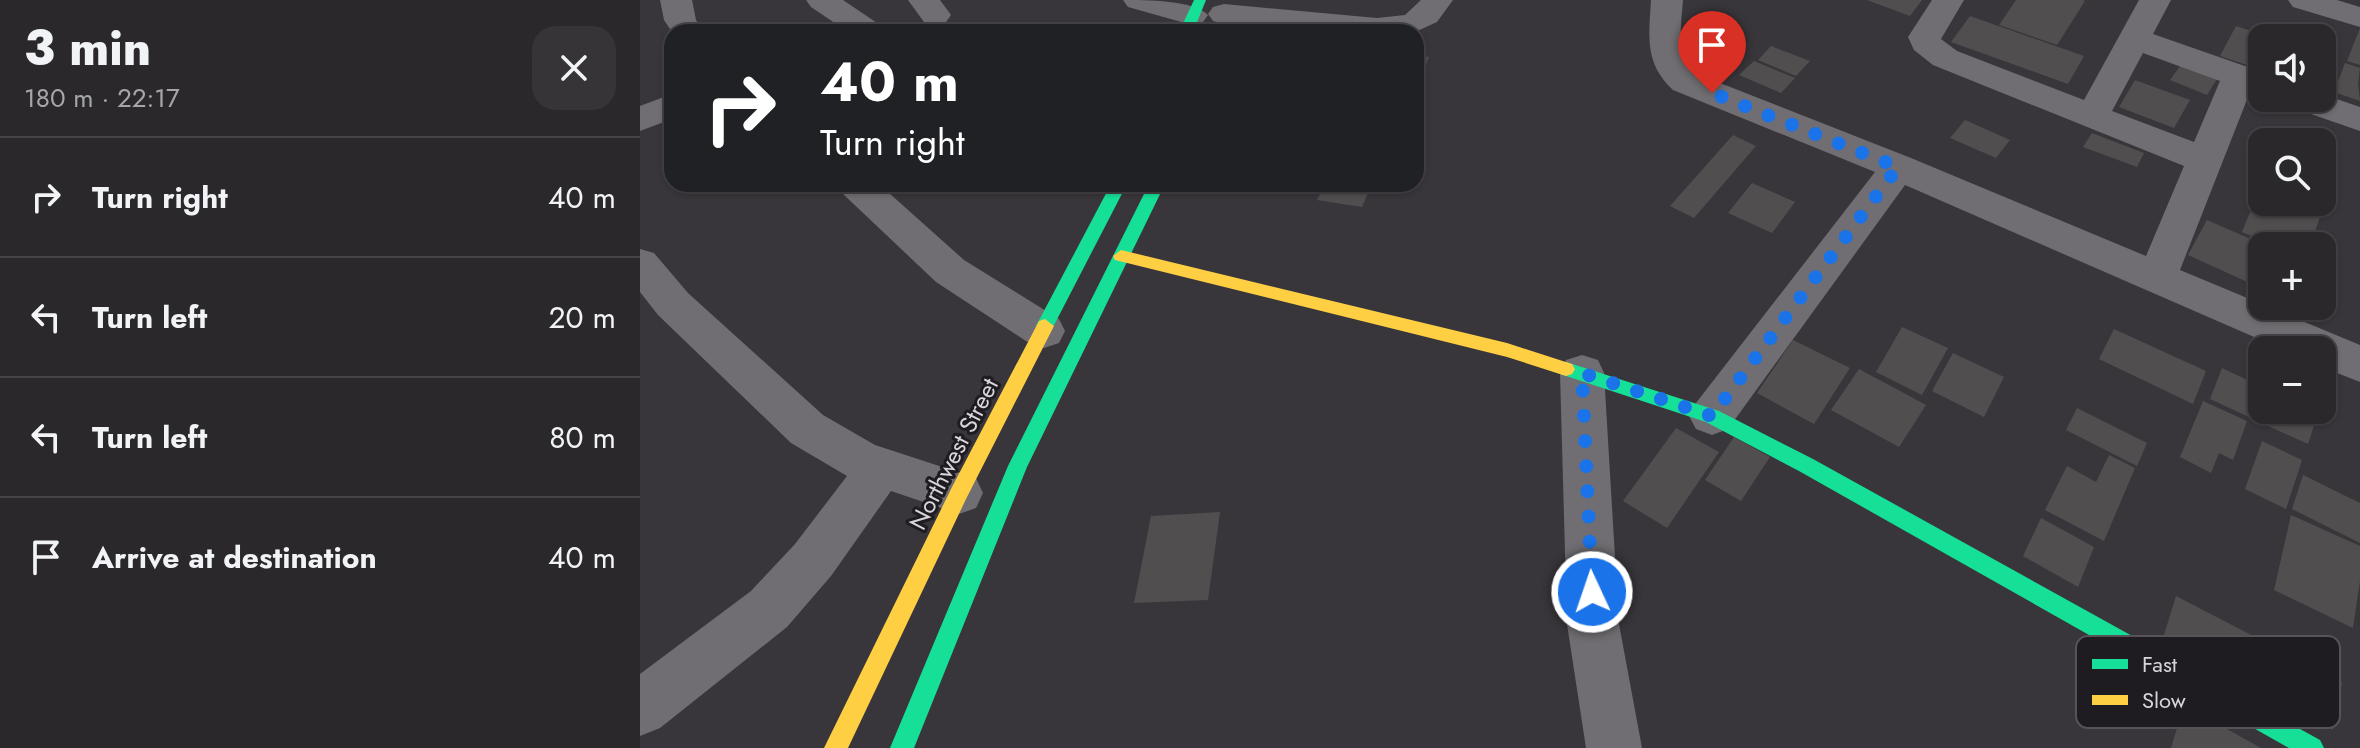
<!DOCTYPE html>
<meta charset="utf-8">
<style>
body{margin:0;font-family:Jost,sans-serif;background:#373438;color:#f1f3f6;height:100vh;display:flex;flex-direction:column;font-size:30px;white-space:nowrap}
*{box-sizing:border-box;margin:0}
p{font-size:26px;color:#a6a6a9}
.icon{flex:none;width:44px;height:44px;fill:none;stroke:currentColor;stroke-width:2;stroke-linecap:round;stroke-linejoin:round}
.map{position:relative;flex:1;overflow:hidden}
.details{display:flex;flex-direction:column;background:#2b282c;width:640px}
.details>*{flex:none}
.guide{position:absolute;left:24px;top:24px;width:760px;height:168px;border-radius:24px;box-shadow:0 2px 6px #0004,0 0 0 2px #474448;background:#202124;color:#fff;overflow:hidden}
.fabs{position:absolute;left:1608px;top:24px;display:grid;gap:16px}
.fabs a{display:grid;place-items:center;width:88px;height:88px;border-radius:16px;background:#2b282c;box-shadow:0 2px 6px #0004,0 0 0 2px #474448;font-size:40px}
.pin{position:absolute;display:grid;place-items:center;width:68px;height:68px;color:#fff;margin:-82px -34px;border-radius:50% 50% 50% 0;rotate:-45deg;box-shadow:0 0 8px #0007}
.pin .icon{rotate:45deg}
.me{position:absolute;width:88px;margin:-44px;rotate:357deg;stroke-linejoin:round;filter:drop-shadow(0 0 6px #0008)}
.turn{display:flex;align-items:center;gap:28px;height:168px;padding:0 24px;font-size:36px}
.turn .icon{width:104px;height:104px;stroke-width:2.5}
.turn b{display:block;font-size:56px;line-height:68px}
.round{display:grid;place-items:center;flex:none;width:84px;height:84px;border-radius:24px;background:#373438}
.overview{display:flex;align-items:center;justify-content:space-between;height:136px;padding:0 24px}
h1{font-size:48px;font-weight:800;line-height:60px}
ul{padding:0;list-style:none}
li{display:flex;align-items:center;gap:24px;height:120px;padding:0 24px;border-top:2px solid #474448}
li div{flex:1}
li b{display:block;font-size:30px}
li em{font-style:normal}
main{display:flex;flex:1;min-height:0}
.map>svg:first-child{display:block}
</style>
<main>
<section class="details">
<div class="overview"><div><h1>3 min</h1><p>180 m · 22:17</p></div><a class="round"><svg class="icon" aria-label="close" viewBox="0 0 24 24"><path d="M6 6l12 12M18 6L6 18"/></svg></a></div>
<ul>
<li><svg class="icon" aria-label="right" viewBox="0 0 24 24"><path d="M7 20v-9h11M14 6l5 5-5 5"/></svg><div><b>Turn right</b></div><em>40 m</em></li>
<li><svg class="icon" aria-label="left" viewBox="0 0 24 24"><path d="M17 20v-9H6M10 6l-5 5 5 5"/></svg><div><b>Turn left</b></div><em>20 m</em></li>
<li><svg class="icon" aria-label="left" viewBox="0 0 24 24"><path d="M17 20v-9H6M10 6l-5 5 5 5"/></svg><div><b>Turn left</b></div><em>80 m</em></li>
<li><svg class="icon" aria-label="arrive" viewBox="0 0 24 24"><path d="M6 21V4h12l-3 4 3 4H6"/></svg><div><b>Arrive at destination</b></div><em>40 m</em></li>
</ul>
</section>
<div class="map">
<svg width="1720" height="748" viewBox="0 0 1720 748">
<rect width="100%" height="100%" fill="#39363b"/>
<!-- building -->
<g fill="#514e4f">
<path d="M1227,0H1282L1270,16Z"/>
<path d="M1376,0H1443L1445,1L1417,45L1359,25Z"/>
<path d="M1330,16L1444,56L1428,84L1311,42Z"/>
<path d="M1596,26L1629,37L1622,38V70L1580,56Z"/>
<path d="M1720,28V65L1707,61Z"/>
<path d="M1131,46L1170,61L1156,76L1118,60Z"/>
<path d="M776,55L789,57L776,90Z"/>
<path d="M1114,61L1155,78L1141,93L1099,75Z"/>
<path d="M1705,63L1720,68L1718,84L1720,101L1694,92Z"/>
<path d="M1540,66L1577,79L1567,95L1530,80Z"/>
<path d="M1495,80L1550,100L1534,128L1479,107Z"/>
<path d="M1325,120L1370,140L1356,158L1310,138Z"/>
<path d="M1452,133L1504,153L1497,167L1443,147Z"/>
<path d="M1093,135L1116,146L1054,218L1030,206Z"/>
<path d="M1112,183L1155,202L1132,233L1088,213Z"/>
<path d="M1622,183V202H1667L1683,208L1670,246H1636L1602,232Z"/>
<path d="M685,184H732L722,207L677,200Z"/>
<path d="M1567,220L1622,244V267L1614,285L1548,255Z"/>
<path d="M1262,327L1308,348L1282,395L1236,372Z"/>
<path d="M1474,329L1566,371L1553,404L1459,359Z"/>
<path d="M1153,340L1210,368L1174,424L1117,393Z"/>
<path d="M1313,353L1364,377L1344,417L1292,391Z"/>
<path d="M1582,368L1620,386L1609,417L1570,399Z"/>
<path d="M1219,369L1286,405L1259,447L1191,410Z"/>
<path d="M1563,401L1607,421L1593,460L1579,453L1571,473L1540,457Z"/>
<path d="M1437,408L1507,443L1497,466L1426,430Z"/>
<path d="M1621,410H1679L1668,444L1617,421Z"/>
<path d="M1036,428L1079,452L1027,528L983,501Z"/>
<path d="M1094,437L1130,457L1101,501L1065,480Z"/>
<path d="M1622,441L1662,460L1646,509L1605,489Z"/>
<path d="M1469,455L1495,468L1464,541L1405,510L1427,466L1456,482Z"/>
<path d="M1663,475L1720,503V543L1652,509Z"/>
<path d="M580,512L568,600L494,603L511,516Z"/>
<path d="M1651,515L1720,546V581L1713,628L1634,590Z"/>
<path d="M1401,518L1454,547L1438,587L1383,556Z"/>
<path d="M1536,596L1702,682L1693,730L1523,638Z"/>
<path d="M1544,705L1621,748H1531Z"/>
</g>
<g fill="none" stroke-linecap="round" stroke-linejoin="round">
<!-- street -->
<g fill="#706e72" fill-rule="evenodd">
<path d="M20,0H52L56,20L64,32H32L24,20Z"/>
<path d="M166,0H203L240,25L245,32H208L171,7Z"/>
<path d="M268,0H300L311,15L306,22L295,25L284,22Z"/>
<path d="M483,0C507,0 553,0 568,15L563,22L552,25L488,7Z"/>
<path d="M781,0H813L797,22L775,32H654L584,24L573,21L568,14L573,7L584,4L737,18L765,15Z"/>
<path d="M1011,0H1043C1041,27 1035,55 1057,74L1271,158L1506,256L1544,166L1293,65L1274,50L1268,37L1292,0H1324L1301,39L1317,51L1444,100L1499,0H1531L1513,34L1622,72V95L1610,92L1540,270L1720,345V382L1682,367V350H1644L1265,185L1088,429L1072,435L1056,429L1049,416L1056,403L1235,172L1033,90C1004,63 1009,36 1011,0ZM1503,53L1580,81L1554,142L1472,111Z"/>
<path d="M1648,0H1697L1720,7V27L1653,7Z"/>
<path d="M32,94V119L0,131V106Z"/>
<path d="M1682,94L1720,107V131L1648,106L1643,98H1682Z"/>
<path d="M196,184H239L324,260L419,319L425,331L419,343L404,348L389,343L296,282L202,193Z"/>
<path d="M0,249L14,253L48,293L183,415L235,445L336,478L343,493L336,508L319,514L251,491L191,576L147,627L20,728L0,736V674L111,591L155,544L207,476L151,443L18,315L0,292Z"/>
<path d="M942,355L958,360L964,373L979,624L1002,748H946L927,624L920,373L926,360Z"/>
</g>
<!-- fast -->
<g fill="#16e098" fill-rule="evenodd">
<path d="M554,0H566L553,32H539Z"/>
<path d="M471,184H487L411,331H399L396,326Z"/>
<path d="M509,184H525L387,467L274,748H250L368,466Z"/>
<path d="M926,362L1079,411L1173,459L1680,740L1684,748H1649L1159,471L1066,422L920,374L917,369L920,364Z"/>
</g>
<!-- slow -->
<g fill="#ffcf43" fill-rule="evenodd">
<path d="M481,250L867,343L932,364L935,369L932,374L926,376L867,357L475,260L473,256Z"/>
<path d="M405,319L414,326L326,499L208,748H184L312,487L399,321Z"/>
</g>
</g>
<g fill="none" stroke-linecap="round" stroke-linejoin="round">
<!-- route -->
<path stroke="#1a73e8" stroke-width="14" stroke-dasharray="0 25.2" d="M952,592L942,373L1072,416L1258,167L1072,93"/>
</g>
<g text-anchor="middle" stroke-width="6" stroke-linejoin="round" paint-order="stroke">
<!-- street labels -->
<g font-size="24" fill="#d8d4db" stroke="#1f1c21">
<text transform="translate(314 454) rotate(-63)" y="8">Northwest Street</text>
</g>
</g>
<!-- legend -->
<rect x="1436" y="636" width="264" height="92" rx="12" fill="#1f1c21" stroke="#565359" stroke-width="2"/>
<rect x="1452" y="659" width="36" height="10" fill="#16e098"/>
<rect x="1452" y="695" width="36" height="10" fill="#ffcf43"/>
<g font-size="22" fill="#d8d4db">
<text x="1502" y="672">Fast</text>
<text x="1502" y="708">Slow</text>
</g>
</svg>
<div class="fabs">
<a><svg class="icon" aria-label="sound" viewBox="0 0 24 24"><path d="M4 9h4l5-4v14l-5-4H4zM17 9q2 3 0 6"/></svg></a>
<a><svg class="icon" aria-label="search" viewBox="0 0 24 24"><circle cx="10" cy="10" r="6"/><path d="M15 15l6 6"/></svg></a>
<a>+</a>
<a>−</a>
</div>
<div class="pin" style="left:1072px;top:93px;background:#d93025"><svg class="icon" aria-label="arrive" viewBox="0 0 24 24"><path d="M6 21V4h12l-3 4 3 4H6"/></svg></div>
<svg class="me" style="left:952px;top:592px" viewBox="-20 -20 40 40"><circle r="17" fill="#1a73e8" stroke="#fff" stroke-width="3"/><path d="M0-11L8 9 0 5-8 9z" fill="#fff"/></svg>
<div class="guide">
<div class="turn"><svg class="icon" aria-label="right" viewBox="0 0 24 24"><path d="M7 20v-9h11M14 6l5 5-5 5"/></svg><div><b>40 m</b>Turn right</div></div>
</div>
</div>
</main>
